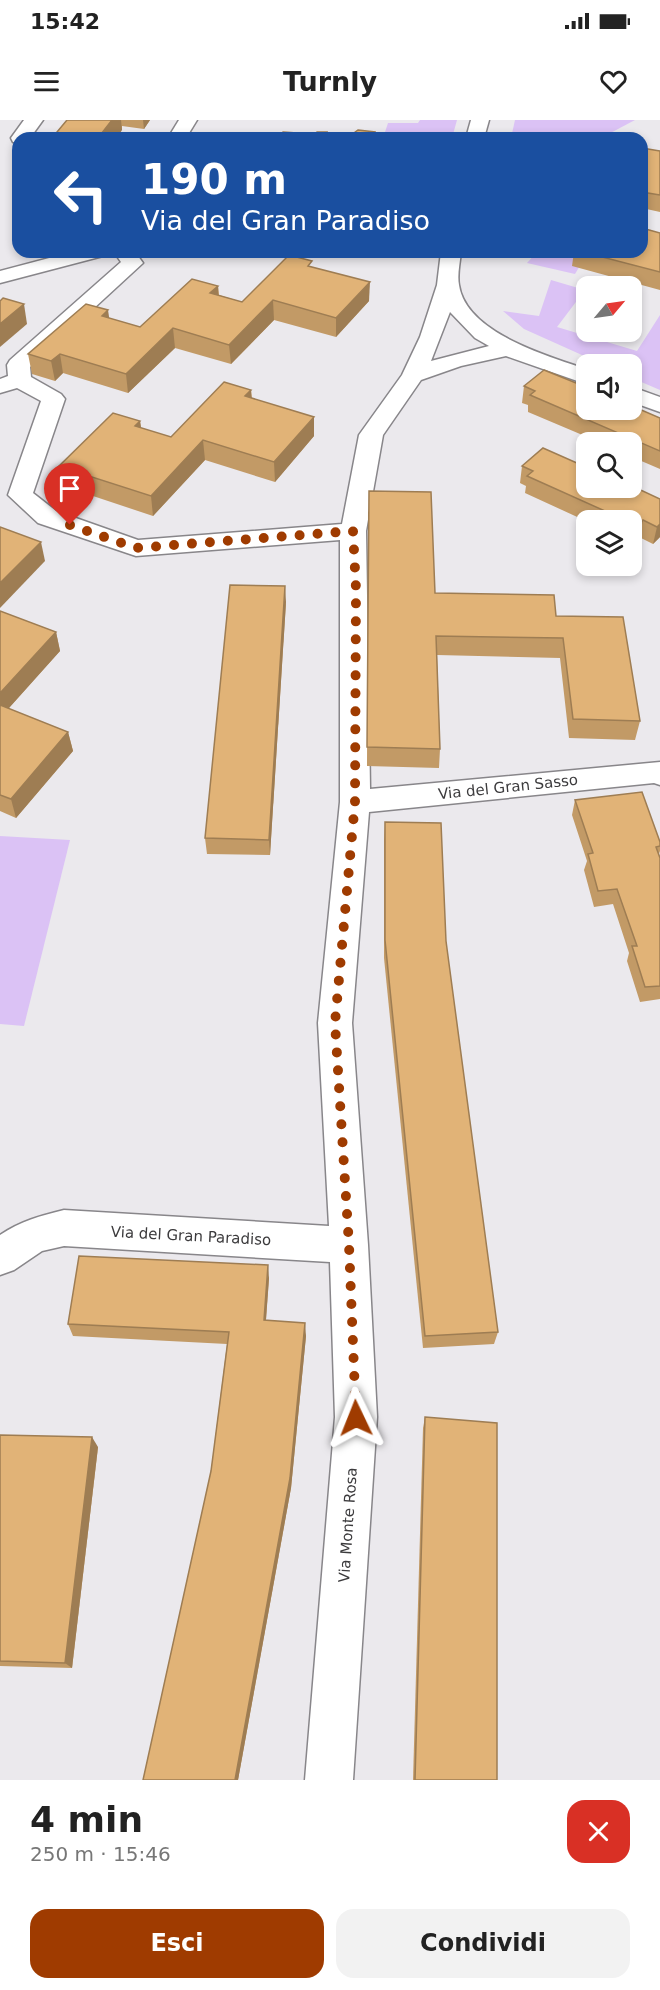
<!DOCTYPE html>
<html lang="it">
<meta charset="utf-8">
<style>
body{margin:0;font-family:"DejaVu Sans",sans-serif;background:#f2f2f2;color:#222;height:100vh;display:flex;flex-direction:column;font-size:22px;white-space:nowrap}
*{box-sizing:border-box;margin:0}
p{font-size:20px;color:#767676}
.icon{flex:none;width:33px;height:33px;fill:none;stroke:currentColor;stroke-width:2;stroke-linecap:round;stroke-linejoin:round}
.map{position:relative;height:1660px;overflow:hidden}
.drawer{display:flex;flex-direction:column;background:#fff;flex:1}
.drawer>*{flex:none}
.banner{position:absolute;left:12px;top:12px;width:636px;height:126px;border-radius:18px;box-shadow:0 3px 9px #0003;background:#1a4fa0;color:#fff;overflow:hidden}
.needle{width:39px;rotate:61deg}
.controls{position:absolute;left:576px;top:156px;display:grid;gap:12px}
.controls a{display:grid;place-items:center;width:66px;height:66px;border-radius:12px;background:#fff;box-shadow:0 3px 9px #0003;font-size:30px}
.pin{position:absolute;display:grid;place-items:center;width:51px;height:51px;color:#fff;margin:-62px -26px;border-radius:50% 50% 50% 0;rotate:-45deg;box-shadow:0 0 6px #0007}
.pin .icon{rotate:45deg}
.me{position:absolute;width:66px;margin:-33px;rotate:358deg;stroke-linejoin:round;filter:drop-shadow(0 0 4px #0008)}
.turn{display:flex;align-items:center;gap:21px;height:126px;padding:0 30px;font-size:27px}
.turn .icon{width:78px;height:78px;stroke-width:2.5}
.turn b{display:block;font-size:42px;line-height:51px}
.round{display:grid;place-items:center;flex:none;width:63px;height:63px;border-radius:18px;background:#f2f2f2}
.summary{display:flex;align-items:center;justify-content:space-between;height:102px;padding:0 30px}
h1{font-size:36px;font-weight:700;line-height:45px}
.cta{display:flex;gap:12px;margin-top:auto;padding:12px 30px}
.cta a{flex:1;height:69px;border-radius:18px;background:#9f3b00;color:#fff;font-size:24px;font-weight:700;line-height:69px;text-align:center}
.cta a+a{background:#f2f2f2;color:#222}
.status{display:flex;justify-content:space-between;align-items:center;height:42px;padding:0 30px;background:#fff;direction:ltr}
.status svg{height:16px;fill:currentColor}
header{display:flex;justify-content:space-between;align-items:center;height:78px;padding:0 30px;background:#fff;font-size:27px;font-weight:700}
.map>svg:first-child{display:block}
</style>
<div class="status"><b>15:42</b><svg viewBox="0 0 49 12"><path d="M0 12V9h3v3zM5 12V6h3v6zM10 12V3h3v9zM15 12V0h3v12zM26 1h20v11H26zM47 4h2v5h-2z"/></svg></div>
<header><svg class="icon" aria-label="menu" viewBox="0 0 24 24"><path d="M4 6h16M4 12h16M4 18h16"/></svg>Turnly<svg class="icon" aria-label="heart" viewBox="0 0 24 24"><path d="M12 20l-8-8c-3-5 5-10 8-4 3-6 11-1 8 4z"/></svg></header>
<div class="map">
<svg width="660" height="1660" viewBox="0 0 660 1660">
<rect width="100%" height="100%" fill="#ebe9ed"/>
<!-- green -->
<g fill="#dbc2f5">
<path d="M420,0H457L452,18H383L388,3H418Z"/>
<path d="M515,0H635L601,18H511Z"/>
<path d="M537,132H588L575,154L527,143Z"/>
<path d="M551,160L585,170L557,207L637,231L660,195V270L632,258V244H602L524,209L503,191L539,196Z"/>
<path d="M0,716L70,720L24,906L0,904Z"/>
</g>
<g fill="none" stroke-linecap="round" stroke-linejoin="round">
<!-- minor casing -->
<g stroke="#88868a" stroke-width="3">
<g id="minor">
<path d="M24,0H43L30,18H18V23L13,22L11,18Z"/>
<path d="M179,0H197L186,18H168Z"/>
<path d="M471,0H489L484,18H466Z"/>
<path d="M72,132H106L103,136L0,163V151Z"/>
<path d="M114,132H135L143,143L30,247L31,257L61,274L65,279L33,373L56,391L138,420L342,404L359,315L402,255L420,217L437,165L441,132H461C460,142 457,155 459,165C466,213 548,236 586,249V264L506,236L461,246L421,260L383,315L366,411L370,669L660,642V665L654,663L369,692L352,903L368,1125L377,1297L353,1660H305L335,1297L330,1142L64,1126L42,1131L14,1150L0,1155V1115C21,1101 40,1096 64,1090L329,1106L318,903L340,682V420L136,436L38,403L8,375L41,281L17,268L0,273V259L8,256L7,245L10,240L121,142ZM450,192L475,218L489,226L431,241Z"/>
<path d="M632,267L660,277V292L632,282Z"/>
</g>
</g>
<!-- minor -->
<use href="#minor" fill="#fff" fill-rule="evenodd"/>
</g>
<!-- wall -->
<g fill="#c29a66">
<path d="M67,0H150L144,9L122,6V10Z"/>
<path d="M642,28L660,31V92L642,88Z"/>
<path d="M660,113V170L572,146L574,132H642Z"/>
<path d="M312,147L369,181L336,217L274,200L231,244L175,228L128,273L63,253L55,261L32,254L28,234L109,198L140,207L218,166L219,175L242,182Z"/>
<path d="M524,266L660,298V349L632,337V322H599L528,292V285L522,283Z"/>
<path d="M251,270L252,278L314,316L275,362L205,340L153,396L90,375L83,381L55,372L52,353L140,301L141,308L171,317Z"/>
<path d="M522,346L660,379V417L653,424L639,417L633,423L632,422V400H586V401L525,373L526,366L520,363Z"/>
<path d="M368,391L435,473L556,496L640,601L635,620L569,618L560,538L437,535L440,629L439,648L367,646Z"/>
<path d="M286,482L270,735L207,734L205,718Z"/>
<path d="M0,491L56,512L60,531L8,589L68,612L73,631L16,698L0,691Z"/>
<path d="M575,680L660,722V731L659,734L660,738V879L640,882L627,841L629,833L613,784L594,787L584,750L587,741L572,695Z"/>
<path d="M385,702L498,1212L494,1224L423,1228L384,838V720Z"/>
<path d="M269,1158L266,1200L306,1216L291,1368L238,1660H143L211,1351L227,1224L73,1216L68,1204Z"/>
<path d="M425,1297L497,1660H413L423,1308Z"/>
<path d="M0,1315L98,1327L72,1548L0,1546Z"/>
</g>
<!-- shaded-wall -->
<g fill="#9e7d53">
<path d="M112,0H121L122,10L117,18H98Z"/>
<path d="M143,0H150L144,9Z"/>
<path d="M370,162L369,181L336,217V198Z"/>
<path d="M218,166L219,185L210,173Z"/>
<path d="M273,180L274,200L231,244L229,225Z"/>
<path d="M24,184L27,204L0,227V204Z"/>
<path d="M108,190L111,210L102,196Z"/>
<path d="M173,208L175,228L128,273L126,254Z"/>
<path d="M60,234L63,253L55,261L51,241Z"/>
<path d="M251,270L252,290L245,276Z"/>
<path d="M314,297V316L275,362L274,342Z"/>
<path d="M140,301L143,321L135,306Z"/>
<path d="M203,320L205,340L153,396L151,376Z"/>
<path d="M86,355L90,375L83,381L79,362Z"/>
<path d="M643,400L639,417L633,423L637,406Z"/>
<path d="M660,404V417L653,424L657,407Z"/>
<path d="M41,422L45,441L0,488V463Z"/>
<path d="M285,466L286,482L270,735L269,720Z"/>
<path d="M56,512L60,531L0,598V573Z"/>
<path d="M68,612L73,631L16,698L11,679Z"/>
<path d="M268,1145L269,1158L265,1212L264,1200Z"/>
<path d="M305,1203L306,1216L291,1368L238,1660H235Z"/>
<path d="M92,1317L98,1327L72,1548L65,1543Z"/>
</g>
<!-- building -->
<g fill="#e1b377" stroke="#9e7d53" stroke-width="1.5">
<path d="M67,0H112L98,18H52Z"/>
<path d="M358,10L375,12L373,18H344L346,15H351Z"/>
<path d="M283,12L311,14L310,17H315L317,12H327L325,18H331H273L275,14H282Z"/>
<path d="M642,28L660,31V75L642,72Z"/>
<path d="M642,108L660,113V152L583,132H642Z"/>
<path d="M289,135L312,141L308,146L370,162L336,198L273,180L229,225L173,208L126,254L60,234L51,241L28,234L86,184L108,190L102,196L140,207L192,159L218,166L210,173L242,182Z"/>
<path d="M3,178L24,184L0,204V181Z"/>
<path d="M544,250L586,267V290H632V286L660,298V331L530,275L535,271L524,266Z"/>
<path d="M224,262L251,270L245,276L314,297L274,342L203,320L151,376L86,355L79,362L52,353L113,293L140,301L135,306L171,317Z"/>
<path d="M543,328L586,347V368H632V366L660,379V404L657,407L643,400L637,406L632,404V400H625L527,356L533,351L522,346Z"/>
<path d="M369,371L431,372L435,473L554,475L556,496L623,497L640,601L573,599L563,518L436,516L440,629L367,627Z"/>
<path d="M0,407L41,422L0,463Z"/>
<path d="M230,465L285,466L269,720L205,718Z"/>
<path d="M0,491L56,512L0,573Z"/>
<path d="M0,585L68,612L11,679L0,675Z"/>
<path d="M642,672L660,722V726L656,727L660,738V866L645,867L632,826H637L617,769L598,771L588,734L593,733L575,680Z"/>
<path d="M385,702L441,703L446,821L498,1212L425,1216L385,820Z"/>
<path d="M79,1136L268,1145L264,1200L305,1203L290,1358L235,1660H143L211,1351L229,1212L68,1204Z"/>
<path d="M425,1297L497,1303V1660H415Z"/>
<path d="M0,1315L92,1317L65,1543L0,1541Z"/>
</g>
<g fill="none" stroke-linecap="round" stroke-linejoin="round">
<!-- route -->
<path stroke="#9f3b00" stroke-width="10" stroke-dasharray="0 18" d="M70,405L136,428L353,411L356,469L355,682L335,903L349,1125L356,1298"/>
</g>
<g text-anchor="middle" stroke-width="5" stroke-linejoin="round" paint-order="stroke">
<!-- street labels -->
<g font-size="15" fill="#3c3b3d" stroke="#fff">
<text transform="translate(508 667) rotate(-6)" y="5">Via del Gran Sasso</text>
<text transform="translate(191 1116) rotate(3)" y="5">Via del Gran Paradiso</text>
<text transform="translate(348 1405) rotate(-86)" y="5">Via Monte Rosa</text>
</g>
</g>
</svg>
<div class="controls">
<a><svg class="needle" viewBox="-14 -14 28 28"><path d="M0-13l5 13h-10z" fill="#e53935"/><path d="M0 13l5-13h-10z" fill="#767676"/></svg></a>
<a><svg class="icon" aria-label="sound" viewBox="0 0 24 24"><path d="M4 9h4l5-4v14l-5-4H4zM17 9q2 3 0 6"/></svg></a>
<a><svg class="icon" aria-label="search" viewBox="0 0 24 24"><circle cx="10" cy="10" r="6"/><path d="M15 15l6 6"/></svg></a>
<a><svg class="icon" aria-label="layers" viewBox="0 0 24 24"><path d="M12 4l9 5-9 5-9-5zM3 14l9 5 9-5"/></svg></a>
</div>
<div class="pin" style="left:70px;top:405px;background:#d93025"><svg class="icon" aria-label="arrive" viewBox="0 0 24 24"><path d="M6 21V4h12l-3 4 3 4H6"/></svg></div>
<svg class="me" style="left:356px;top:1298px" viewBox="-20 -20 40 40"><path d="M0-17L14 15 0 8-14 15z" fill="#9f3b00" stroke="#fff" stroke-width="4"/></svg>
<div class="banner">
<div class="turn"><svg class="icon" aria-label="left" viewBox="0 0 24 24"><path d="M17 20v-9H6M10 6l-5 5 5 5"/></svg><div><b>190 m</b>Via del Gran Paradiso</div></div>
</div>
</div>
<section class="drawer">
<div class="summary"><div><h1>4 min</h1><p>250 m · 15:46</p></div><a class="round" style="background:#d93025;color:#fff"><svg class="icon" aria-label="close" viewBox="0 0 24 24"><path d="M6 6l12 12M18 6L6 18"/></svg></a></div>
<div class="cta"><a>Esci</a><a>Condividi</a></div>
</section>
